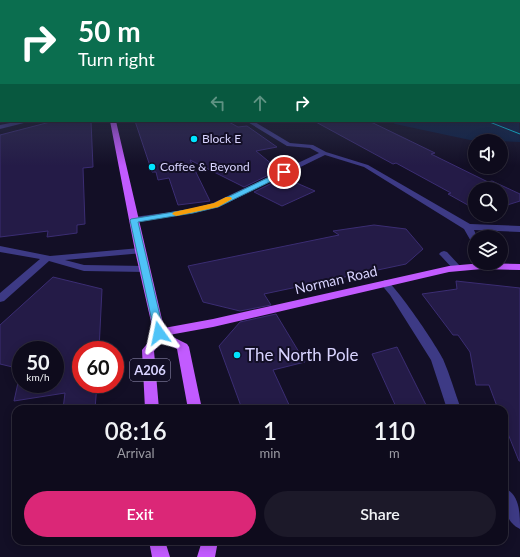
<!DOCTYPE html>
<style>
body{margin:0;font-family:Lato,sans-serif;background:#1c1929;color:#f1f3f6;height:100vh;display:flex;flex-direction:column;font-size:15px;white-space:nowrap}
*{box-sizing:border-box;margin:0}
p{font-size:13px;color:#9b9ba3}
.icon{flex:none;width:22px;height:22px;fill:none;stroke:currentColor;stroke-width:2;stroke-linecap:round;stroke-linejoin:round}
.map{position:relative;flex:1;overflow:hidden}
.details{position:absolute;left:12px;top:405px;width:496px;height:140px;display:flex;flex-direction:column;background:#0e0b1c;border-radius:12px;box-shadow:0 2px 10px #0003,0 0 0 1px #2e2b3b}
.details>*{flex:none}
.banner{position:absolute;left:0px;top:0px;width:520px;height:122px;box-shadow:0 2px 10px #0003,0 0 0 1px #2e2b3b;background:#0b6e4f;color:#fff;overflow:hidden}
.buttons{position:absolute;left:468px;top:134px;display:grid;gap:8px}
.buttons a{display:grid;place-items:center;width:40px;height:40px;border-radius:50%;background:#0e0b1c;box-shadow:0 2px 10px #0003,0 0 0 1px #2e2b3b;font-size:20px}
.speed{position:absolute;left:12px;top:341px;display:flex;gap:8px;font-size:20px;font-weight:700;text-align:center}
.speed>*{display:grid;place-content:center;width:52px;height:52px;border-radius:50%;background:#0e0b1c;box-shadow:0 2px 10px #0003,0 0 0 1px #2e2b3b;line-height:1}
.speed small{font-size:10px;font-weight:400}
.speed .limit{border:6px solid #d22;background:#fff;color:#111}
.pin{position:absolute;display:grid;place-items:center;width:34px;height:34px;color:#fff;margin:-17px;border:2px solid #fff;border-radius:50%;box-shadow:0 1px 4px #0007}
.me{position:absolute;width:44px;margin:-22px;rotate:348deg;stroke-linejoin:round;filter:drop-shadow(0 0 3px #0008)}
.turn{display:flex;align-items:center;gap:14px;height:84px;padding:0 12px;font-size:18px}
.turn .icon{width:52px;height:52px;stroke-width:2.5}
.turn b{display:block;font-size:28px;line-height:34px}
.lanes{display:flex;align-items:center;height:38px;padding:0 12px;background:#0003;justify-content:center;gap:20px;direction:ltr}
.lanes .off{opacity:.35}
.eta{display:flex;justify-content:space-evenly;align-items:center;height:68px;text-align:center}
.eta b{font-size:24px;font-weight:600;line-height:28px}
.cta{display:flex;gap:8px;margin-top:auto;padding:8px 12px}
.cta a{flex:1;height:46px;border-radius:24px;background:#db2777;color:#fff;font-size:16px;font-weight:600;line-height:46px;text-align:center}
.cta a+a{background:#1c1929;color:#f1f3f6}
.map>svg:first-child{display:block}
</style>
<div class="map">
<svg width="520" height="557" viewBox="0 0 520 557">
<rect width="100%" height="100%" fill="#130f26"/>
<!-- water -->
<path fill="#0a1f44" d="M519,118L520,142L470,140L395,124L390,121H519Z"/>
<!-- building -->
<g fill="#241b47" stroke="#3b2d73" fill-rule="evenodd">
<path d="M54,121H91L93,167L83,168L85,224L77,225V233L47,237L48,231L0,237V135Z"/>
<path d="M135,121H227L238,127L247,126L277,147L256,151L279,170L244,187L190,160L210,201L178,205L169,178L158,180L156,172H152Z"/>
<path d="M314,121H369L435,153L431,154L488,182L492,181L520,194V201L501,207V189H475V209L448,194L451,193L396,163L393,164Z"/>
<path d="M286,176L292,181L315,191L282,206L254,192Z"/>
<path d="M374,225L406,229L423,249L406,264L264,294L271,305L240,311L203,302L188,266L339,235L333,231Z"/>
<path d="M53,277L102,289L99,350H81V384H97L95,409H63L65,393L14,401L21,369L0,364V325ZM21,350H55V384H21Z"/>
<path d="M456,281L520,288V461H519L504,424V409H498L489,385H476L470,352L458,335H453L422,294L457,289Z"/>
<path d="M276,314L305,362L273,370L291,409H242L219,346L240,322Z"/>
<path d="M397,347L428,409H397L372,354Z"/>
</g>
<g fill="none" stroke-linecap="round" stroke-linejoin="round">
<!-- minor -->
<g fill="#3d3a85" fill-rule="evenodd">
<rect x="0" y="90" width="1" height="4"/>
<path d="M20,121H32L0,129V125Z"/>
<path d="M246,121H253L290,143L313,145L326,152L368,165L470,224L520,226V232L474,230L477,237H475V244L472,243L464,229L364,167L325,155L219,207L193,213L131,222L130,220L131,218L134,217L193,209L213,203L319,153L310,148L287,146Z"/>
<path d="M0,246L50,256L140,248L145,251L143,253L65,260L84,265L145,266L150,269L145,272L84,271L49,261L4,301L0,302V293L40,259L0,252Z"/>
<path d="M444,251L447,252L460,266L462,268L460,270H454L441,256L439,254L441,252Z"/>
<path d="M385,280C394,282 438,348 443,359C450,375 455,393 461,409H447L431,360L390,295L380,283Z"/>
<path d="M504,488C520,494 520,514 520,529C504,522 504,503 504,488Z"/>
</g>
<!-- major -->
<g fill="#c25bff" fill-rule="evenodd">
<path d="M110,121H116L164,328L213,319L449,266L482,263L520,264V270L482,269L449,272L213,327L169,335L187,344L189,347L202,409H188L177,349L162,341L154,351L159,409H145L142,350L154,335L135,251Z"/>
<path d="M149,541H165L170,557H152Z"/>
<path d="M202,541H218L215,557H197Z"/>
</g>
<!-- tram -->
<path stroke="#00e5ff" stroke-width="1" d="M487,121L520,134"/>
</g>
<!-- sky -->
<linearGradient id="sky" x2="0" y2="1"><stop stop-color="#0a0815"/><stop offset="0.53" stop-color="#333752"/><stop offset="1" stop-color="#333752" stop-opacity="0"/></linearGradient>
<rect width="520" height="166" fill="url(#sky)"/>
<!-- route -->
<path fill="#4fc3f7" stroke="#337fa1" d="M284,170L287,172L286,174L218,207L193,213L138,222L164,333L163,335H155L130,220L131,219L192,209L213,204Z"/>
<!-- slow -->
<path fill="#f59e0b" d="M226,197H231L232,199L218,207L176,216L172,214L174,212L214,203Z"/>
<!-- markers -->
<g fill="#00e5ff" stroke="#130f26" stroke-width="1.5">
<circle cx="194" cy="139" r="4"/>
<circle cx="152" cy="167" r="4"/>
<circle cx="237" cy="355" r="4"/>
</g>
<g text-anchor="middle" stroke-width="4" stroke-linejoin="round" paint-order="stroke">
<!-- far-poi labels -->
<g font-size="12" fill="#d9d4ff" stroke="#130f26" text-anchor="start">
<text x="202" y="143">Block E</text>
<text x="160" y="171">Coffee &amp; Beyond</text>
</g>
<!-- shield labels -->
<rect fill="#130f26" stroke="#9e99be" stroke-width="1" x="130" y="359" width="40" height="22" rx="3"/>
<g font-size="13" font-weight="bold" fill="#d9d4ff">
<text x="150" y="375">A206</text>
</g>
<!-- street labels -->
<g font-size="14" fill="#d9d4ff" stroke="#130f26">
<text transform="translate(336 280) rotate(-13)" y="5">Norman Road</text>
</g>
<!-- near-poi labels -->
<g font-size="17" fill="#d9d4ff" stroke="#130f26" text-anchor="start">
<text x="245" y="361">The North Pole</text>
</g>
</g>
</svg>
<div class="buttons">
<a><svg class="icon" aria-label="sound" viewBox="0 0 24 24"><path d="M4 9h4l5-4v14l-5-4H4zM17 9q2 3 0 6"/></svg></a>
<a><svg class="icon" aria-label="search" viewBox="0 0 24 24"><circle cx="10" cy="10" r="6"/><path d="M15 15l6 6"/></svg></a>
<a><svg class="icon" aria-label="layers" viewBox="0 0 24 24"><path d="M12 4l9 5-9 5-9-5zM3 14l9 5 9-5"/></svg></a>
</div>
<div class="speed"><div>50<small>km/h</small></div><div class="limit">60</div></div>
<div class="pin" style="left:284px;top:172px;background:#d93025"><svg class="icon" aria-label="arrive" viewBox="0 0 24 24"><path d="M6 21V4h12l-3 4 3 4H6"/></svg></div>
<svg class="me" style="left:159px;top:333px" viewBox="-20 -20 40 40"><path d="M0-17L14 15 0 8-14 15z" fill="#4fc3f7" stroke="#fff" stroke-width="4"/></svg>
<div class="banner">
<div class="turn"><svg class="icon" aria-label="right" viewBox="0 0 24 24"><path d="M7 20v-9h11M14 6l5 5-5 5"/></svg><div><b>50 m</b>Turn right</div></div>
<div class="lanes"><svg class="icon off" aria-label="left" viewBox="0 0 24 24"><path d="M17 20v-9H6M10 6l-5 5 5 5"/></svg><svg class="icon off" aria-label="ahead" viewBox="0 0 24 24"><path d="M12 20V5M6 11l6-6 6 6"/></svg><svg class="icon" aria-label="right" viewBox="0 0 24 24"><path d="M7 20v-9h11M14 6l5 5-5 5"/></svg></div>
</div>
<section class="details">
<div class="eta">
<div><b>08:16</b><p>Arrival</p></div>
<div><b>1</b><p>min</p></div>
<div><b>110</b><p>m</p></div>
</div>
<div class="cta"><a>Exit</a><a>Share</a></div>
</section>
</div>
